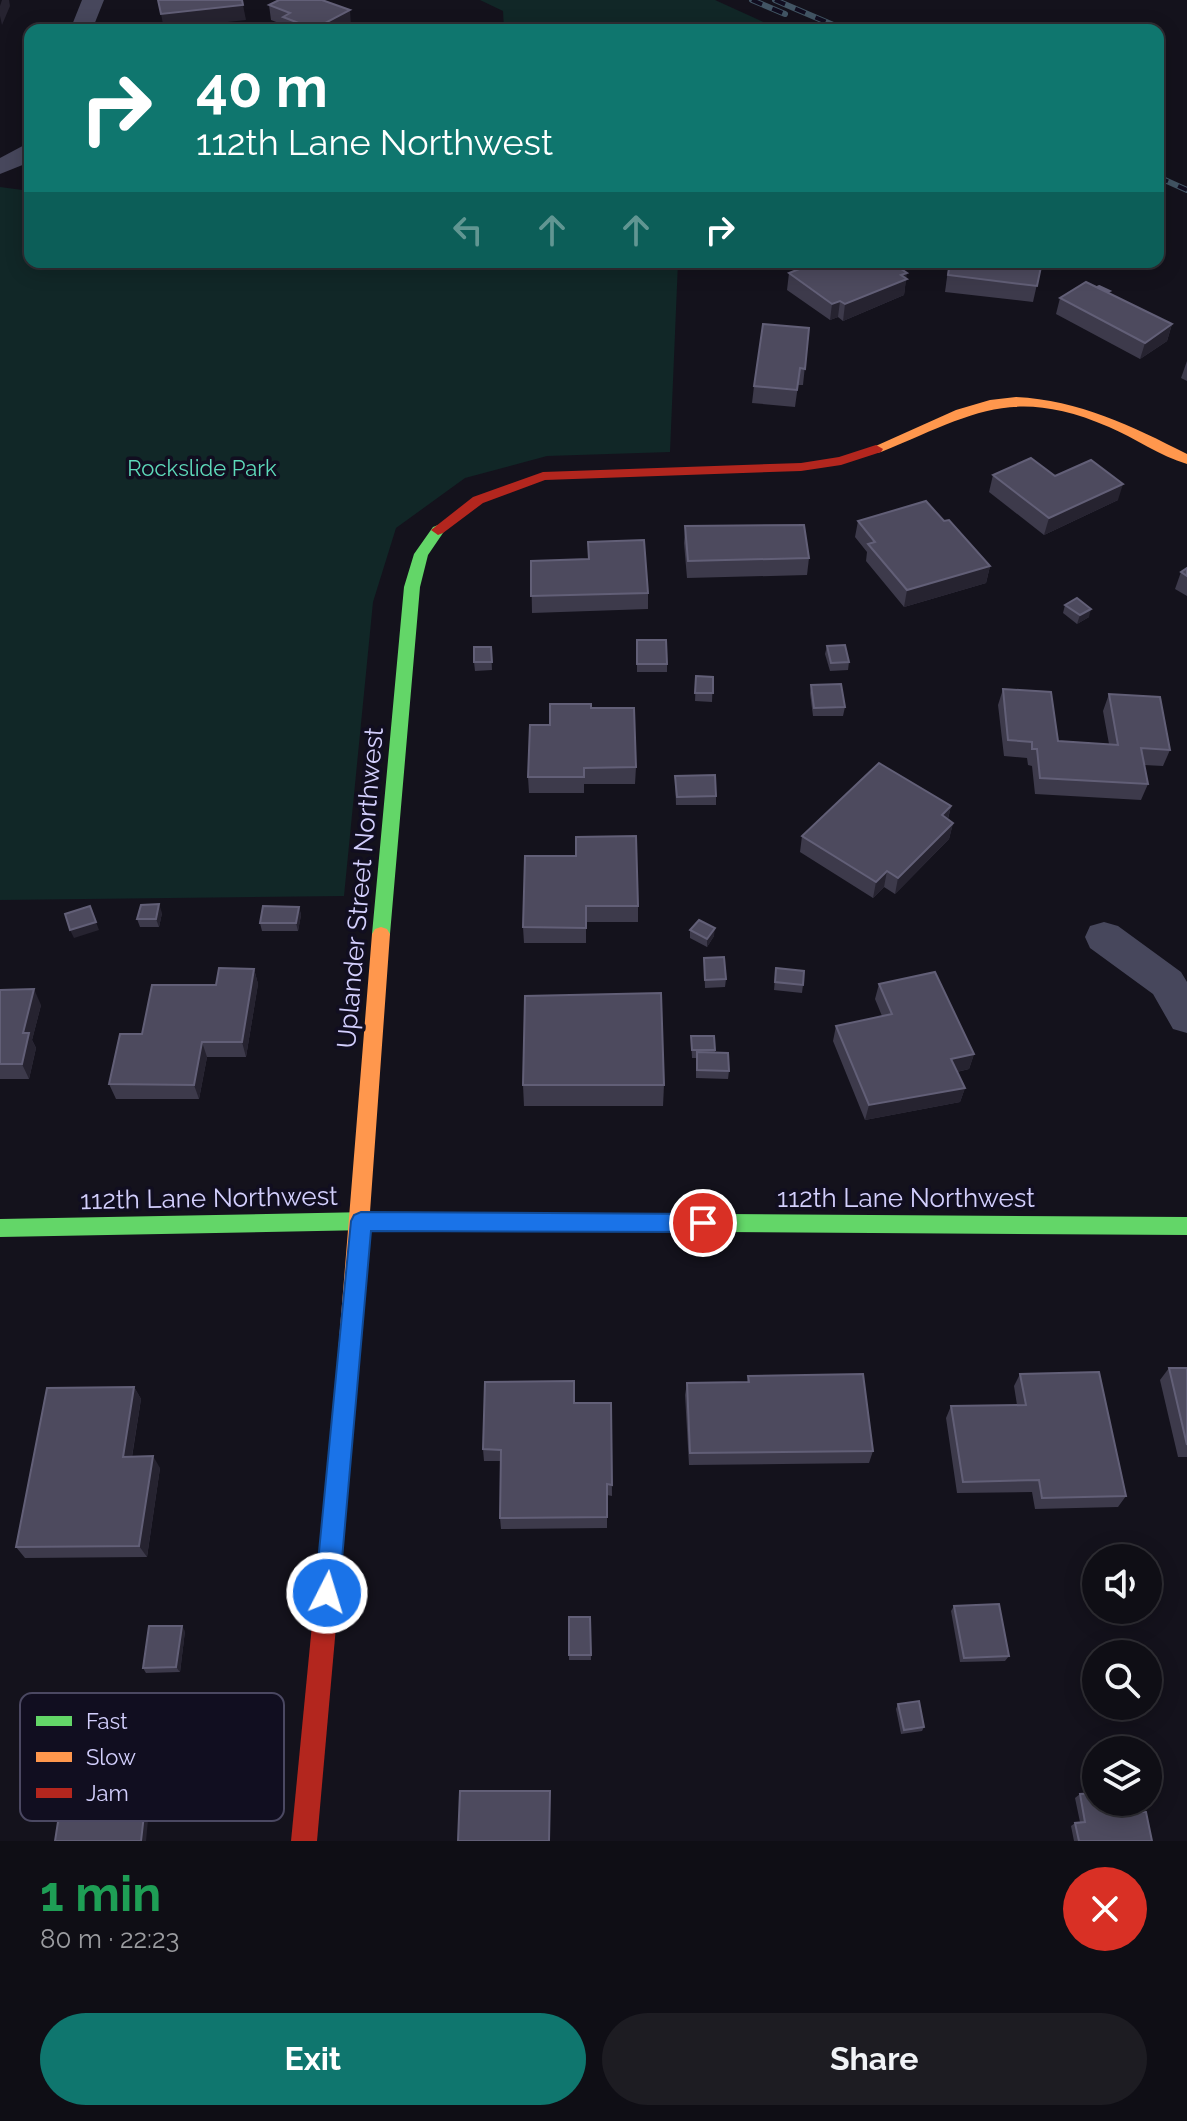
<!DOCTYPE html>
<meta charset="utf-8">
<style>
body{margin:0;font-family:Raleway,sans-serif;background:#1d1c22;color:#f1f3f6;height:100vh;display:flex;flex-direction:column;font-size:30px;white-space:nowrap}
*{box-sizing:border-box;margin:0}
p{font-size:26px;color:#9b9ca0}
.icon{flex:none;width:44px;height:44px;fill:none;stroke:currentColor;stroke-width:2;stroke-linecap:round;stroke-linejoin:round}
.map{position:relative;height:1841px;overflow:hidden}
.details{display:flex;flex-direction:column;background:#0f0e15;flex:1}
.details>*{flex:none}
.hud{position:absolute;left:24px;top:24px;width:1140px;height:244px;border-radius:16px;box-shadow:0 4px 20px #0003,0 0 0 2px #2f2e34;background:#0f766e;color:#fff;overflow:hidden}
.tools{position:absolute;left:1082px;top:1544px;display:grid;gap:16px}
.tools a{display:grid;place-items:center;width:80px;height:80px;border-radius:50%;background:#0f0e15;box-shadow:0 4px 20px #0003,0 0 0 2px #2f2e34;font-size:40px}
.pin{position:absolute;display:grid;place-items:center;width:68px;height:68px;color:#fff;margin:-34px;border:4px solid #fff;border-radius:50%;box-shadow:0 2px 8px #0007}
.me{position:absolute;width:88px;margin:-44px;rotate:5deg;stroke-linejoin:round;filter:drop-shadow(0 0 6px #0008)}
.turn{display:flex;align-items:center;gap:28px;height:168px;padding:0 40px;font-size:36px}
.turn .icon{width:104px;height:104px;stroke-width:2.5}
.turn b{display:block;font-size:56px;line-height:68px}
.lanes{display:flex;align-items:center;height:76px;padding:0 40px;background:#0003;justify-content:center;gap:40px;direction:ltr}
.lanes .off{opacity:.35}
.round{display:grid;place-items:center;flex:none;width:84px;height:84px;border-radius:42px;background:#1d1c22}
.overview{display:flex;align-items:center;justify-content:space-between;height:136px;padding:0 40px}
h1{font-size:48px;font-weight:700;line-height:60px;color:#1e9e55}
.cta{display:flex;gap:16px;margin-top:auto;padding:16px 40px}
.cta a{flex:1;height:92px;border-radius:48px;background:#0f766e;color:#fff;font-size:32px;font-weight:700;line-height:92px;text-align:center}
.cta a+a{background:#1d1c22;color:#f1f3f6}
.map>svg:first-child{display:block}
</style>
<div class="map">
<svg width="1187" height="1841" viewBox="0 0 1187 1841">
<rect width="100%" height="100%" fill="#14121c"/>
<!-- green -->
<g fill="#112727">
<path d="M480,0H715L781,30H504L503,11Z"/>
<path d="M0,187L30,191V262H678L670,452L547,456L465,478L396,528L373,602L344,896L0,900Z"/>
</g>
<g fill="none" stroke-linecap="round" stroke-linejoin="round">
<!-- street -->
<g fill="#47475c" fill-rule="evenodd">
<path d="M82,0H104L92,30H70Z"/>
<path d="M30,142V162L0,174V158Z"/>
<path d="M1104,922L1118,926L1181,972L1187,982V1033L1173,1029L1153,994L1090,948L1085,937L1090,926Z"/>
</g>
<!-- fast -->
<g fill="#63d668" fill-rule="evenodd">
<path d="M438,525L445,530L428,555L420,587L390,934L387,939H375L372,934L404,587L414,554L433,527Z"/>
<path d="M368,1212L375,1214L378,1221L375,1228L368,1230L0,1237V1219Z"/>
<path d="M724,1214L1187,1217V1235L724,1232L717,1230L714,1223L717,1216Z"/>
</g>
<!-- slow -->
<g fill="#ff974d" fill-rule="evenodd">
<path d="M1016,397C1079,400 1132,426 1187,454V464C1160,456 1135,438 1109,427C1011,385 971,415 881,452L876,453L869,449L956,410L990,400Z"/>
<path d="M381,927L387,929L390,934L370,1212L724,1214L731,1216L734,1223L731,1230L724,1232L369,1230L358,1378L355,1385L347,1388L339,1385L336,1378L372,934L375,929Z"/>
</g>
<!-- jam -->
<g fill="#b3261e" fill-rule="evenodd">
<path d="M876,445L883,449L881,452L841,465L801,471L545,480L483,503L443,533L438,535L431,530L473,497L543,472L801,463L839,457Z"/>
<path d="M347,1368L355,1371L358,1378L317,1841H291L336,1378L339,1371Z"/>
</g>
<!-- rail casing -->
<g stroke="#425564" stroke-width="6">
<g id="rail">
<path d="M752,0L785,14"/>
<path d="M775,0L845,30"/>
<path d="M1158,177L1187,190"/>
</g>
</g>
<!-- rail -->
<use href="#rail" stroke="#110e20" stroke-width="4" stroke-dasharray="11" stroke-linecap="butt"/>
</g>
<!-- wall -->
<g fill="#3d3a4b">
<path d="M269,5L351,26L343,30H285L284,25L271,20Z"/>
<path d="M949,262H1042L1033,302L945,292Z"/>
<path d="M789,273L906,278L904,295L843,321L838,317L830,320L787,290Z"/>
<path d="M1097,287L1110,291L1109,293L1172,324L1167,341L1140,359L1056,314L1060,298Z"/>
<path d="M809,328L803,385H798L795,407L752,403L754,386Z"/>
<path d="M1187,361V381L1181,378Z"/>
<path d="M993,475L1055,476L1118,500L1044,535L989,492Z"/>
<path d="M858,521H944L990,566L986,583L904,607L866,561L867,552L855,537Z"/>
<path d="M685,526L809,558L807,575L687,578L684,543Z"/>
<path d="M588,542L648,593V609L532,613L531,561L588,559Z"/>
<path d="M1187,568V596L1175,589L1181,572Z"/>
<path d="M1065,605L1089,617L1077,624L1063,613Z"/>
<path d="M637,640L667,664V672H637Z"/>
<path d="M827,646L849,662L848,670L830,671L825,654Z"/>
<path d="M491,647L492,670L475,671L474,662Z"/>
<path d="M696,676L713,677L712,702L695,701Z"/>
<path d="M811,685L845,707L843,716H813L810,693Z"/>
<path d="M1003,689L1058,741L1109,744L1103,711L1109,694L1170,750L1163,766L1144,765L1148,784L1141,800L1035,794L1032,766L1028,765L1027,758L1004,756L998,705Z"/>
<path d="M591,708L636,767L635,784H584V793H529L528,777L550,725Z"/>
<path d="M675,776L716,796V805H676Z"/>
<path d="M951,806L948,819L953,823L949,839L895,894L884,887L873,898L800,852L802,836Z"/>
<path d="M525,856L638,906V922H586V943H524L523,927Z"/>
<path d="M299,907L301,915L298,931H262L260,923Z"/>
<path d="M162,913L159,927H140L137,919Z"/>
<path d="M690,930L714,936L707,947L690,938Z"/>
<path d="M704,958L726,979L725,987L705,988Z"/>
<path d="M776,968L803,985L802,993L774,990Z"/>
<path d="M254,969L258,984L246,1057H207L199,1099H116L109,1084L142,1034L216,985Z"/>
<path d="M879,984L974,1054L969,1069L957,1072L965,1088L960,1102L865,1120L833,1041L836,1026L882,1016L875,999Z"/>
<path d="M0,990L41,1005L32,1040L36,1048L29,1079H0Z"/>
<path d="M691,1036H714L715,1052L729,1071L728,1079L696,1078V1058H692Z"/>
<path d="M523,1085H664L663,1106H524Z"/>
<path d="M1169,1368H1187V1457H1178L1160,1380Z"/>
<path d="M1020,1374L1126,1496L1118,1507L1035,1509L1032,1492L957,1493L946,1418L951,1406L1017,1405L1014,1386Z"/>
<path d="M748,1376L873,1451L869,1463L689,1465L685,1395L687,1383L747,1382Z"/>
<path d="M134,1387L141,1399L132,1457L160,1468L147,1557L25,1558L16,1547Z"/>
<path d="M574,1403H611L612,1496L607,1495V1528L501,1529L500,1518L501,1461H484L483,1449Z"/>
<path d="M954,1606L1009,1656L1005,1661L960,1662L951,1611Z"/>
<path d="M569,1617H590L591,1660H569Z"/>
<path d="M185,1631L180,1672L146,1673L143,1668Z"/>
<path d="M898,1704L924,1727L922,1731L901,1734L896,1709Z"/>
<path d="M1080,1794L1139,1812L1152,1841H1074L1071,1826L1075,1823L1080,1822L1075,1798Z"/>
</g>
<!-- shaded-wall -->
<g fill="#262330">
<path d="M2,0H9L10,6L2,25L0,16V6Z"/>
<path d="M243,5L246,20L164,29L161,14Z"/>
<path d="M350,10L351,26L343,30H314V29Z"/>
<path d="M907,273L904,295L843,321L845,304Z"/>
<path d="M840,301L838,317L830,320L832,304Z"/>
<path d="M1172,324L1167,341L1140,359L1145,343Z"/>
<path d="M1123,484L1118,500L1044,535L1049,518Z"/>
<path d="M990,566L986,583L904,607L907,590Z"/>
<path d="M1091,609L1089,617L1077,624L1080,615Z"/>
<path d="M951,806L947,822L942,815Z"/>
<path d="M953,823L949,839L895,894L898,878Z"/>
<path d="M887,871L884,887L873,898L876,882Z"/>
<path d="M159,904L162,913L159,927L156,919Z"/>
<path d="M90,906L99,930L74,938L70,930Z"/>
<path d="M299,907L301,915L298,931L296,923Z"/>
<path d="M715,928L714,936L707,947V939Z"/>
<path d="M254,969L258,984L246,1057L242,1042Z"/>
<path d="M34,989L41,1005L32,1040L36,1048L29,1079L22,1064L23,1033Z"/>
<path d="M202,1042L207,1057L199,1099L194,1085Z"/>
<path d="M974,1054L969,1069L947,1074L951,1059Z"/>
<path d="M965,1088L960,1102L865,1120L869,1105Z"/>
<path d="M134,1387L141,1399L130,1468L123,1457Z"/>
<path d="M153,1456L160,1468L147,1557L139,1546Z"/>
<path d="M182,1626L185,1631L180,1672L176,1667Z"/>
<path d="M145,1806L149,1809L146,1841H141Z"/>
</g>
<!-- building -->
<g fill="#4d4a5e" stroke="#625f77" stroke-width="2">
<path d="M158,0H242L243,5L161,14Z"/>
<path d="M279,0H322L350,10L314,29L283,17L290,13L269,5Z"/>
<path d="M817,262H891L907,273L901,275L907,279L845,304L840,301L832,304L789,273Z"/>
<path d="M950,262H1042L1037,286L948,275Z"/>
<path d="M1086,282L1172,324L1145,343L1060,298Z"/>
<path d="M1099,286L1110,291L1108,292L1097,287Z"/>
<path d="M763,324L809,328L805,369L800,368L797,390L754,386Z"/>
<path d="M1031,458L1055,476L1091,460L1123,484L1049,518L993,475Z"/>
<path d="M926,501L944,521L949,520L990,566L907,590L868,544L875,542L858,521Z"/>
<path d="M804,525L809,558L688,561L685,526Z"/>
<path d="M644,540L648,593L531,596V561L589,559L588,542Z"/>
<path d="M1187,568V576L1181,572Z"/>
<path d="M1077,598L1091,609L1080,615L1065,605Z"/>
<path d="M637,640H666L667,664H637Z"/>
<path d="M845,645L849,662L831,663L827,646Z"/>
<path d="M474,647H491L492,662H474Z"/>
<path d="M696,676L713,677V693H695Z"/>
<path d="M841,684L845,707L814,708L811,685Z"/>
<path d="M1003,689L1051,692L1058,741L1118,745L1109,694L1160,697L1170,750L1141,748L1148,784L1040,778L1037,749H1032V742L1008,740Z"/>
<path d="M550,704H591V708H634L636,767L584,768V777H528L530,725H550Z"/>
<path d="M879,763L951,806L942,815L953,823L898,878L887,871L876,882L802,836Z"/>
<path d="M715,775L716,796L677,797L675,776Z"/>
<path d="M636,836L638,906H586V928L523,927L525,856H576V837Z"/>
<path d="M159,904L156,919H137L141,905Z"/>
<path d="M90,906L96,922L70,930L65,914Z"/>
<path d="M263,906L299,907L296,923H260Z"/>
<path d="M699,920L715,928L707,939L690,930Z"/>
<path d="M724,957L726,979L705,980L704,958Z"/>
<path d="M219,968L254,969L242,1042H202L194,1085L109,1084L120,1034H142L152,985H216Z"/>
<path d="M776,968L804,971L803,985L775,982Z"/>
<path d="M935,972L974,1054L951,1059L965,1088L869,1105L836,1026L892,1014L879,984Z"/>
<path d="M34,989L23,1033H29L22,1064H0V990Z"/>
<path d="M661,993L664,1085H523L525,996Z"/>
<path d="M691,1036H714L715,1050H692Z"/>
<path d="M697,1052L728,1053L729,1071L697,1070Z"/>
<path d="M1169,1368H1187V1445Z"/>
<path d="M1099,1372L1126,1496L1042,1498L1039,1480L963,1482L951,1406L1026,1405L1020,1374Z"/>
<path d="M863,1374L873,1451L690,1453L687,1383L749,1382L748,1376Z"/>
<path d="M574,1381V1403H611L612,1485L607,1484V1517L500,1518L501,1450L483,1449L485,1382Z"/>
<path d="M134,1387L123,1457L153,1456L139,1546L16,1547L47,1388Z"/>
<path d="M999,1604L1009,1656L964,1658L954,1606Z"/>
<path d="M569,1617H590L591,1655H569Z"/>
<path d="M149,1626H182L176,1667L143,1668Z"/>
<path d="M919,1701L924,1727L904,1730L898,1704Z"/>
<path d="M460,1791H550L549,1841H458Z"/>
<path d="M1096,1793V1802H1137L1139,1812H1146L1152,1841H1079L1075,1823L1085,1822L1080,1794Z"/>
<path d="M145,1806L141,1841H55L60,1809Z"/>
</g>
<!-- route -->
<path fill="#1a73e8" stroke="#114b97" stroke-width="2" d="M361,1212L703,1214L711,1216L714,1223L711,1230L703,1232L371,1231L339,1593L335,1601L327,1605L318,1601L315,1593L351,1221L354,1215Z"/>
<g text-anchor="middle" stroke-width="7" stroke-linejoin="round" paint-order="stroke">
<!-- far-park labels -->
<g font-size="22" fill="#5edaba" stroke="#110e20">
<text x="202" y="476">Rockslide Park</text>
</g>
<!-- street labels -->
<g font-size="26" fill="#d3cffd" stroke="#110e20">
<text transform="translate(360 888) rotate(-85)" y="9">Uplander Street Northwest</text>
<text transform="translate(209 1198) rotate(-1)" y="9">112th Lane Northwest</text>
<text x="906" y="1207">112th Lane Northwest</text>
</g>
</g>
<!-- legend -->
<rect x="20" y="1693" width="264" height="128" rx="12" fill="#110e20" stroke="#4b4862" stroke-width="2"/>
<rect x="36" y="1716" width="36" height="10" fill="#63d668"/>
<rect x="36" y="1752" width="36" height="10" fill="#ff974d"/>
<rect x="36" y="1788" width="36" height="10" fill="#b3261e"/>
<g font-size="22" fill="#d3cffd">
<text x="86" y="1729">Fast</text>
<text x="86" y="1765">Slow</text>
<text x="86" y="1801">Jam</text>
</g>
</svg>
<div class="tools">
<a><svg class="icon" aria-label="sound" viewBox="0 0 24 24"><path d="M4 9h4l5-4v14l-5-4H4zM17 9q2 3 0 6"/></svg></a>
<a><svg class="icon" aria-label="search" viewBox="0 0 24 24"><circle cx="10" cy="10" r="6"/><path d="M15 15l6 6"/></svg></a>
<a><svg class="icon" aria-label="layers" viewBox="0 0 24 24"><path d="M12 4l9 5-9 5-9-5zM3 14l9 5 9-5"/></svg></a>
</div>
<div class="pin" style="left:703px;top:1223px;background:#d93025"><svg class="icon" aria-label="arrive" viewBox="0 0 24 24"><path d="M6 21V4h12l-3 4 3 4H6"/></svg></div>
<svg class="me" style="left:327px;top:1593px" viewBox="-20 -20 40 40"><circle r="17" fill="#1a73e8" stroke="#fff" stroke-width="3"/><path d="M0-11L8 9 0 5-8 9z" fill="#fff"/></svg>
<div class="hud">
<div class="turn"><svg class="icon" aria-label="right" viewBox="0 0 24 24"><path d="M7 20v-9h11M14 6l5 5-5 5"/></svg><div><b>40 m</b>112th Lane Northwest</div></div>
<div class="lanes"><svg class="icon off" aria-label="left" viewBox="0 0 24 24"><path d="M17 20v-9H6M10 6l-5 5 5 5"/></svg><svg class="icon off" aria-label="ahead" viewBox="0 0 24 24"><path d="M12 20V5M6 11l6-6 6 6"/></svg><svg class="icon off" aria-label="ahead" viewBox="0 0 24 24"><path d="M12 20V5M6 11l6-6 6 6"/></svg><svg class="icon" aria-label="right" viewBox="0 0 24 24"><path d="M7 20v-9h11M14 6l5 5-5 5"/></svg></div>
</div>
</div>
<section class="details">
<div class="overview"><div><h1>1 min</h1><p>80 m · 22:23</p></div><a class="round" style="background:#d93025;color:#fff"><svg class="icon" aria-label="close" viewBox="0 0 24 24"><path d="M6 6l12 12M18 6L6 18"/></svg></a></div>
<div class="cta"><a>Exit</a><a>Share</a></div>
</section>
